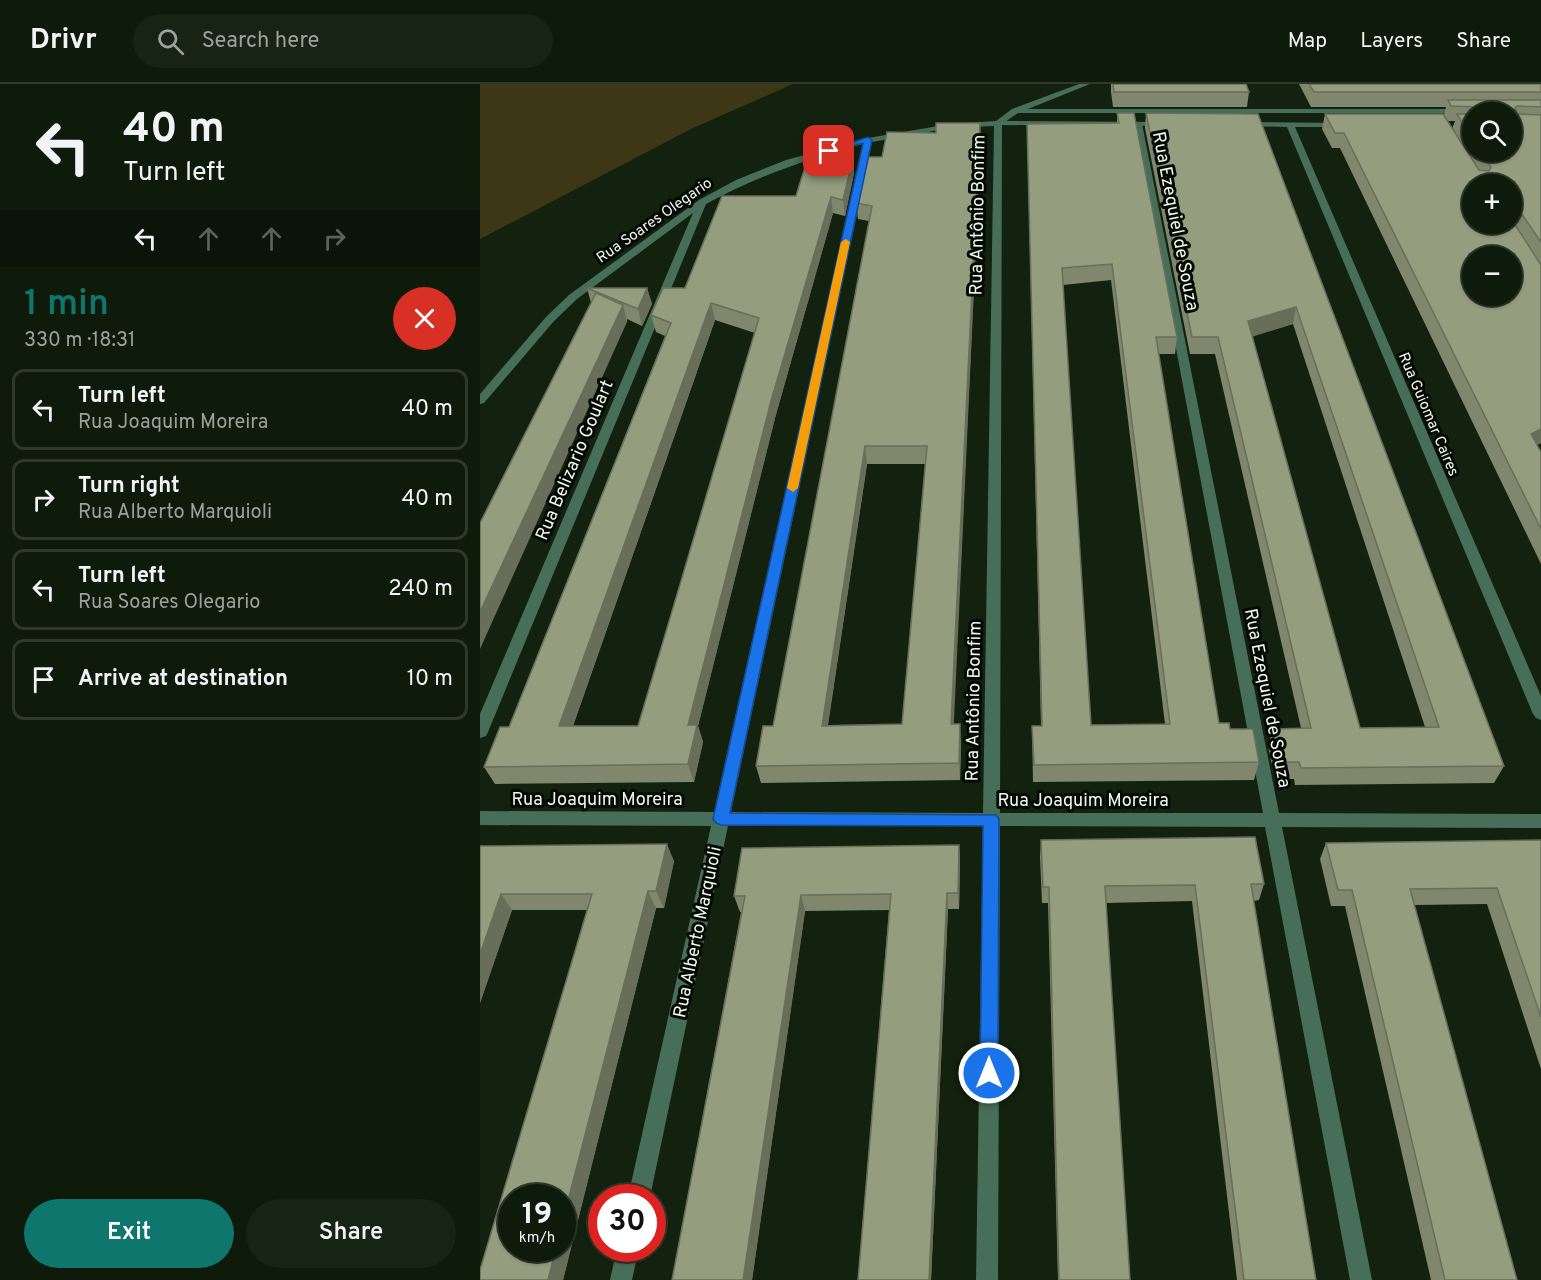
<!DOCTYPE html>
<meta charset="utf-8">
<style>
body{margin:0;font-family:Overpass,sans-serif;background:#172313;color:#f1f3f6;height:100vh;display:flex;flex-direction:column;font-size:22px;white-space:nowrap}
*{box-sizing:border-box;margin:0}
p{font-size:20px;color:#9ba19c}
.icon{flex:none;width:33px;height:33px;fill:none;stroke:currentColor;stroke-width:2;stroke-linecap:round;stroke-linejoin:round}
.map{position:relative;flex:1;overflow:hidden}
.drawer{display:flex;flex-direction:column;background:#0e1a0a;width:480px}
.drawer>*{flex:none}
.hud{background:#0e1a0a;color:#f1f3f6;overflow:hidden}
.fabs{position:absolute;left:982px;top:18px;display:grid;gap:12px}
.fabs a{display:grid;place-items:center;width:60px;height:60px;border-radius:50%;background:#0e1a0a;box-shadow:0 2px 4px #0004,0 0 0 2px #2e382b;font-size:30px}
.speed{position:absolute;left:18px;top:1100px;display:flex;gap:12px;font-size:30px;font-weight:700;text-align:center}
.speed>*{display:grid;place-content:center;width:78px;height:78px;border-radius:50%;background:#0e1a0a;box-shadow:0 2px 4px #0004,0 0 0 2px #2e382b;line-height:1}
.speed small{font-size:15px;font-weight:400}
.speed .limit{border:9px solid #d22;background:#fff;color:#111}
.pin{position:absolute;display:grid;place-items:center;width:51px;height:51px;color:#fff;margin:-26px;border-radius:12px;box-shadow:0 3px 9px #0006}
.me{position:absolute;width:66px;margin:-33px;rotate:0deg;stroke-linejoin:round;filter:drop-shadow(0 0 4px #0008)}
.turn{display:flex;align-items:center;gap:21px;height:126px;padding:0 24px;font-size:27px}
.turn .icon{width:78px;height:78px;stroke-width:2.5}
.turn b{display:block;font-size:42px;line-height:51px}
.lanes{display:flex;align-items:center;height:57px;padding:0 24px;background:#0003;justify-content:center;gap:30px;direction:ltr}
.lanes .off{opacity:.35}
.round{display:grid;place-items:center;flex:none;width:63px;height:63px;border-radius:32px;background:#172313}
.head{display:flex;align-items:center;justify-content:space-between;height:102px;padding:0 24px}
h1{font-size:36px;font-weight:600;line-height:45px;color:#0f766e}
.primary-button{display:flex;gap:12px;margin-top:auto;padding:12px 24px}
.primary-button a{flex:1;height:69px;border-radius:36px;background:#0f766e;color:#fff;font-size:24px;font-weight:600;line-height:69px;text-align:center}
.primary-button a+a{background:#172313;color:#f1f3f6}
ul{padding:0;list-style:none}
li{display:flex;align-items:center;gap:18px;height:81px;margin:0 12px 9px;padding:0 12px;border:3px solid #2e382b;border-radius:12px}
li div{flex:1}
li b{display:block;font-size:22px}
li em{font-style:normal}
header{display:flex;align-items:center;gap:36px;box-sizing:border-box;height:84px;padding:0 30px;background:#0e1a0a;border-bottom:2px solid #2e382b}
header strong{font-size:28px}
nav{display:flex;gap:33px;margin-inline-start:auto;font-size:21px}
.search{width:420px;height:54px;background:#172313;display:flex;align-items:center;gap:15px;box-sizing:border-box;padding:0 21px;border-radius:33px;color:#9ba19c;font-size:22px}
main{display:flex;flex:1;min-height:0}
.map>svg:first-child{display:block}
</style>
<header>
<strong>Drivr</strong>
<div class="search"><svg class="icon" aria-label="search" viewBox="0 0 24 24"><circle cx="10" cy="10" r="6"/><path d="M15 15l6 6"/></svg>Search here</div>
<nav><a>Map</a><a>Layers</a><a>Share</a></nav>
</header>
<main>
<section class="drawer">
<div class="hud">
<div class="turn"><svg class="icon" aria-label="left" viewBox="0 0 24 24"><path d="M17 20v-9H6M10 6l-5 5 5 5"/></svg><div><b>40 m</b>Turn left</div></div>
<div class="lanes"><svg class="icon" aria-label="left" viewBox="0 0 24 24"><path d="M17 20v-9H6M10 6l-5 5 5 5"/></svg><svg class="icon off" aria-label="ahead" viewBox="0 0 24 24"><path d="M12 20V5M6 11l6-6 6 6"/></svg><svg class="icon off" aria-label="ahead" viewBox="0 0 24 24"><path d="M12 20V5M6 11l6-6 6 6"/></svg><svg class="icon off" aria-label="right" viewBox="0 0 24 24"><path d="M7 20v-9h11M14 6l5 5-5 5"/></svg></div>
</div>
<div class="head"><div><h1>1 min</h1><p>330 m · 18:31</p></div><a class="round" style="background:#d93025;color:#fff"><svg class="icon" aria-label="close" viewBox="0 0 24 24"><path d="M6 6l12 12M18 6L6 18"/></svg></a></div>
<ul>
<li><svg class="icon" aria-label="left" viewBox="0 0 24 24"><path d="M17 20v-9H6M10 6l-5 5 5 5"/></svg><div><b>Turn left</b><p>Rua Joaquim Moreira</p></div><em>40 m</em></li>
<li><svg class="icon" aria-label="right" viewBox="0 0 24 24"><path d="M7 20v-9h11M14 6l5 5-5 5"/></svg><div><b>Turn right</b><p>Rua Alberto Marquioli</p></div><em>40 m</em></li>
<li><svg class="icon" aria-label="left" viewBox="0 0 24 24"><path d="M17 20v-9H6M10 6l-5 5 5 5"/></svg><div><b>Turn left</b><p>Rua Soares Olegario</p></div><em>240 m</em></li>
<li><svg class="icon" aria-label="arrive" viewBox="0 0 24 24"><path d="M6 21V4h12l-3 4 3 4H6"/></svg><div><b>Arrive at destination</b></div><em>10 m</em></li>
</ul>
<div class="primary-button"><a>Exit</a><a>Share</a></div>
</section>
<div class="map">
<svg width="1061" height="1196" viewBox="0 0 1061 1196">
<rect width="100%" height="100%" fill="#13220e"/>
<!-- green -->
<path fill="#3e3715" d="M0,0H313L213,44L0,155Z"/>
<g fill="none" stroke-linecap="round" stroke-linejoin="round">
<!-- minor -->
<g fill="#476e58" fill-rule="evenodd">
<path d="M599,0H610L538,29L522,40L520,729H783L654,40L658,38L662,40L799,729L1061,730V744L802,743L892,1196H870L785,743L520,742L518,1196H496L503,742H248L170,1113H148L231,742L0,741V727L234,728L383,60C326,76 279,91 226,120L8,648L6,652L0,654V630L213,129L97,215L74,237L4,319L0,320V310L66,233L89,211L219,116L256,96L306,76L388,54L470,40L516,37L532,25ZM514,42L503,729L251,728L392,58L470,44Z"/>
<path d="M137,1164H159L152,1196H130Z"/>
</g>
<!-- tertiary -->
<g fill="#476e58" fill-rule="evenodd">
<path d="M535,25H983L987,27L983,29H532L531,27Z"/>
<path d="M518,37L686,38L690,40L686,42L515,41L514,39Z"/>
<path d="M761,38L863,39L867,41L863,43H815L1061,612V636L1056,634L1053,630L807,43L764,42H761Z"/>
</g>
</g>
<!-- wall -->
<g fill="#80876d" fill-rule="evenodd">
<path d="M631,0H766L769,8L767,23H633L631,8Z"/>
<path d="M819,0H1061V359L1057,361L1061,368V480L860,64H852L842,45L845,30L964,31L966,23H831ZM993,28H1032V68H993ZM967,37H975L972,45ZM1032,100V140H993Z"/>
<path d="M637,29L697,253L695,270H678L739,639L750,645L779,678L774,696L553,698L552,642H561L547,40L637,39ZM631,196L685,640L611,641L583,201Z"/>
<path d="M666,29L778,30L1024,682L1014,699L815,701L814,695H795L788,662L793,645L821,644L735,270H710L665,44ZM813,240L945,643L880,644L772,252Z"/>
<path d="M501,54L473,640L481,657L480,696L281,699L276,682L293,642L389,137L378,135L376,119L402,73ZM387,380H445L422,640L348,641Z"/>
<path d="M373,73L374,89L365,132L353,129L295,334L218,642L223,658L214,698L15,700L4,683L29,643L185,252L176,248L171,231L316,112ZM235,236L275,249L158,642H93Z"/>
<path d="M107,204H167L172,220L162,242L147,235V238L111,219Z"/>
<path d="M561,756L784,800L779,816L773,817L836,1196H757L712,817L626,819L650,1196H578L568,819H562L560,773Z"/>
<path d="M1061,757V985L1007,820L934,821L1037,1196H951L865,822H851L840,775L846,759Z"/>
<path d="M479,761L480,778L479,825H468L451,1196H378L409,826L325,827L272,1196H192L261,828H260L254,812Z"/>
<path d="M0,762L194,777L184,824H176L83,1196H0L107,826H32L0,919Z"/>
</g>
<!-- shaded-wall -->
<g fill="#686e59">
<path d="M500,39L501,54L473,658L471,640Z"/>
<path d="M373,73L374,89L365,132L363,116Z"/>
<path d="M351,113L353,129L295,334L218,642L223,658L214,698L208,680V641L291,317Z"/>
<path d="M167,204L172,220L162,242L158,225Z"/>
<path d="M231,219L235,236L87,659L79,642Z"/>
<path d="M143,221L147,238L0,565V528Z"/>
<path d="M816,223L813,240L765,255L768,237Z"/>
<path d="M1061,345V359L1044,368L1051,350Z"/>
<path d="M385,362L387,380L345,659L342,642Z"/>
<path d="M480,640L481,657L480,696L479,679Z"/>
<path d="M187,760L194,777L184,824L176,807Z"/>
<path d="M479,761L480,778L479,825L478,809Z"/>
<path d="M168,807L176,824L83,1196H68L76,1164H82V1140Z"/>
<path d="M467,809L468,825L451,1196H449Z"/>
<path d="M21,810L32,826L0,919V870Z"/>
<path d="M321,811L325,827L272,1196H263Z"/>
</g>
<!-- building -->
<g fill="#959d7f" stroke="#686e59" stroke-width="1.5" fill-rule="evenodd">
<path d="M633,0H766L769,8H634Z"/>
<path d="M829,0H1061V8H834Z"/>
<path d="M968,16H1061V23L1037,22L1035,24L1037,30L1061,31V158L1037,123H1032V100H993V140H1032V136L1061,181V345L1051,350L1061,368V445L864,49H855L845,30H963L999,86L1009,87L1011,83L1001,68H1032V28H998L999,23L971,22ZM993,172H1032V212H993Z"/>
<path d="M637,29H654L697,253H676L739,639H749L750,645H773L779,678L554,681L552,642H562L547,40L639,39ZM632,180L690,640L611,641L582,184Z"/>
<path d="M666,29L778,30L1024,682L821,684L819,678H800L793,645L831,644L738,253H712ZM816,223L959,643L880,644L768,237Z"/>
<path d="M977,30H993V56Z"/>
<path d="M456,39H500L471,640H480L479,679L276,682L283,642H293L392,122L376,119L386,73H402L407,48L456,49ZM385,362H447L422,640L342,642Z"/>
<path d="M328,73H373L363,116L351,113L291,317L208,641H217L208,680L4,683L20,643H29L191,239L171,231L183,204H205L242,112H316ZM231,219L279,234L158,642H79Z"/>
<path d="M107,204H167L158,225Z"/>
<path d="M116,209L143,221L0,528V439Z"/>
<path d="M775,753L784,800H771L836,1196H764L715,801L625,802L650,1196H579L569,803H563L561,756Z"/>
<path d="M1061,756V933L1017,804L930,805L1037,1196H965L872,806H858L846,759Z"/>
<path d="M187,760L176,807H168L82,1140V1113H32V1164H76L68,1196H0V1186L112,810H21L0,870V762Z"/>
<path d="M479,761L478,809H467L449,1196H378L411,810L321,811L263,1196H192L265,812H254L262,764Z"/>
</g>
<!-- route -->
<path fill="#1a73e8" stroke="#114b97" stroke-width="1.5" d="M388,53L392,56L250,729L516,731L519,735L518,989L515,995L509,998L502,995L500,989L503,742L241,741L236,739L233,735L383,59L349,69L345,67Z"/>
<!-- slow -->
<path fill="#f59e0b" d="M366,155L370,158L318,404L313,408L307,404L361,158Z"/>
<g text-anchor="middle" stroke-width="6" stroke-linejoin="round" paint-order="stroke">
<!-- far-street labels -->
<g font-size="15" fill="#eef9eb" stroke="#040a03">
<text transform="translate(174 136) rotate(-35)" y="5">Rua Soares Olegario</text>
<text transform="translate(949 330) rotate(67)" y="5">Rua Guiomar Caires</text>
</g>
<!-- street labels -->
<g font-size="18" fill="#eef9eb" stroke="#040a03">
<text transform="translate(497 131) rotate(-89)" y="6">Rua Antônio Bonfim</text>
<text transform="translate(696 137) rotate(79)" y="6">Rua Ezequiel de Souza</text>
<text transform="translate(94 376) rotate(-67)" y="6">Rua Belizario Goulart</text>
<text transform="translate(788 614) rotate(79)" y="6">Rua Ezequiel de Souza</text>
<text transform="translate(493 617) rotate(-89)" y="6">Rua Antônio Bonfim</text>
<text x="117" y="721">Rua Joaquim Moreira</text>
<text x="603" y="722">Rua Joaquim Moreira</text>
<text transform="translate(217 848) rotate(-78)" y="6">Rua Alberto Marquioli</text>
</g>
</g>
</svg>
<div class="fabs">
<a><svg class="icon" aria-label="search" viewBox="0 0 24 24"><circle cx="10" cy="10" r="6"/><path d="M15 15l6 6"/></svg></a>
<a>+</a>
<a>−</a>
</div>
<div class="speed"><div>19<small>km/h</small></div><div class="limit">30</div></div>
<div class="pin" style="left:349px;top:67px;background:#d93025"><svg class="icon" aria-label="arrive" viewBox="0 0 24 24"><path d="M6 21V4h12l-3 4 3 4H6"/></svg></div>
<svg class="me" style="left:509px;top:989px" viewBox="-20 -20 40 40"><circle r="17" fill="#1a73e8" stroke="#fff" stroke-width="3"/><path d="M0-11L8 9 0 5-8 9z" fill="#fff"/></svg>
</div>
</main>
